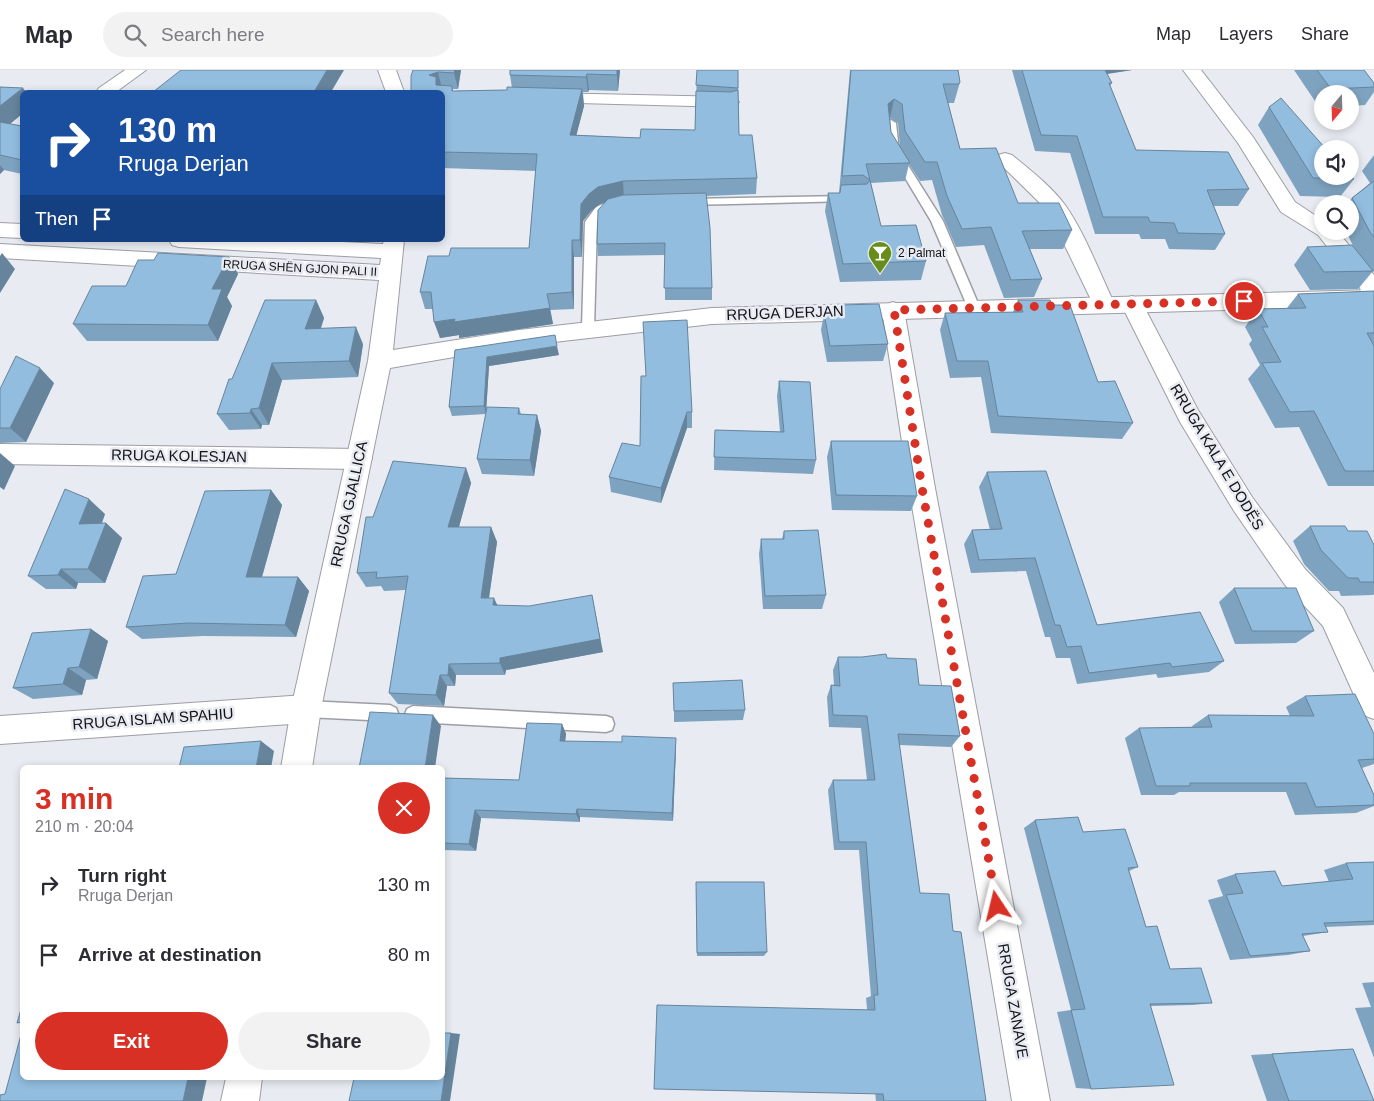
<!DOCTYPE html>
<meta charset="utf-8">
<style>
body{margin:0;font-family:Arial,sans-serif;background:#f2f2f3;color:#2b2b33;height:100vh;display:flex;flex-direction:column;font-size:19px;white-space:nowrap}
*{box-sizing:border-box;margin:0}
p{font-size:16px;color:#7c7c81}
.icon{flex:none;width:28px;height:28px;fill:none;stroke:currentColor;stroke-width:2;stroke-linecap:round;stroke-linejoin:round}
.map{position:relative;flex:1;overflow:hidden}
.side{position:absolute;left:20px;top:695px;width:425px;height:315px;display:flex;flex-direction:column;background:#fff;border-radius:8px;box-shadow:0 2px 8px #0003}
.side>*{flex:none}
.guide{position:absolute;left:20px;top:20px;width:425px;height:152px;border-radius:8px;box-shadow:0 2px 8px #0003;background:#1a4fa0;color:#fff;overflow:hidden}
.needle{width:32px;rotate:199deg}
.buttons{position:absolute;left:1314px;top:15px;display:grid;gap:10px}
.buttons a{display:grid;place-items:center;width:45px;height:45px;border-radius:50%;background:#fff;box-shadow:0 2px 8px #0003;font-size:25px}
.pin{position:absolute;display:grid;place-items:center;width:42px;height:42px;color:#fff;margin:-21px;border:2px solid #fff;border-radius:50%;box-shadow:0 1px 5px #0007}
.me{position:absolute;width:55px;margin:-28px;rotate:350deg;stroke-linejoin:round;filter:drop-shadow(0 0 4px #0008)}
.turn{display:flex;align-items:center;gap:18px;height:105px;padding:0 15px;font-size:22px}
.turn .icon{width:65px;height:65px;stroke-width:2.5}
.turn b{display:block;font-size:35px;line-height:42px}
.then{display:flex;align-items:center;height:48px;padding:0 15px;background:#0003;gap:10px;font-size:19px}
.round{display:grid;place-items:center;flex:none;width:52px;height:52px;border-radius:26px;background:#f2f2f3}
.headline{display:flex;align-items:center;justify-content:space-between;height:85px;padding:0 15px}
h1{font-size:30px;font-weight:700;line-height:38px;color:#d93025}
.button{display:flex;gap:10px;margin-top:auto;padding:10px 15px}
.button a{flex:1;height:58px;border-radius:30px;background:#d93025;color:#fff;font-size:20px;font-weight:700;line-height:58px;text-align:center}
.button a+a{background:#f2f2f3;color:#2b2b33}
ul{padding:0;list-style:none}
li{display:flex;align-items:center;gap:15px;height:70px;padding:0 15px}
li div{flex:1}
li b{display:block;font-size:19px}
li em{font-style:normal}
header{display:flex;align-items:center;gap:30px;box-sizing:border-box;height:70px;padding:0 25px;background:#fff;border-bottom:1px solid #e1e1e2}
header strong{font-size:24px}
nav{display:flex;gap:28px;margin-inline-start:auto;font-size:18px}
.search{width:350px;height:45px;background:#f2f2f3;display:flex;align-items:center;gap:12px;box-sizing:border-box;padding:0 18px;border-radius:28px;color:#7c7c81;font-size:19px}
.map>svg:first-child{display:block}
</style>
<header>
<strong>Map</strong>
<div class="search"><svg class="icon" aria-label="search" viewBox="0 0 24 24"><circle cx="10" cy="10" r="6"/><path d="M15 15l6 6"/></svg>Search here</div>
<nav><a>Map</a><a>Layers</a><a>Share</a></nav>
</header>
<div class="map">
<svg width="1374" height="1031" viewBox="0 0 1374 1031">
<rect width="100%" height="100%" fill="#e8ebf2"/>
<g fill="none" stroke-linecap="round" stroke-linejoin="round">
<!-- lane casing -->
<g stroke="#9c9ea5" stroke-width="3">
<g id="lane">
<path d="M891,50L896,53L899,81L943,151L980,238L978,241H970L968,238L931,151L889,81L886,53Z"/>
<path d="M847,126L852,129L851,131L688,135L683,132L688,129Z"/>
<path d="M610,131H615L621,134C612,141 603,140 597,152L594,259L588,263L582,259L585,152L596,137Z"/>
<path d="M306,631L390,635L396,638L398,643L396,648L390,651L306,647L300,644L298,639L300,634Z"/>
<path d="M413,636L606,646L612,648L614,654L612,660L606,662L413,652L407,649L405,644L407,639Z"/>
</g>
</g>
<!-- street casing -->
<g stroke="#9c9ea5" stroke-width="2">
<g id="street">
<path d="M125,0H146L116,22H96L99,18Z"/>
<path d="M1183,0H1201L1253,67L1295,132L1322,150V161H1337L1374,205V238L1366,235L1360,218L1318,165L1281,142L1238,73Z"/>
<path d="M546,23L730,27L736,28L739,32L736,36L730,37L540,32L537,28L540,24Z"/>
<path d="M1005,83L1012,85C1030,100 1051,116 1065,135C1085,163 1100,204 1115,235L1112,240L1104,243L1096,240L1048,141L995,89L998,85Z"/>
<path d="M1132,226L1140,229L1198,340L1252,427L1305,499L1343,538L1374,603V649L1363,645L1323,556L1285,515L1234,441L1180,352L1121,234L1124,229Z"/>
<path d="M893,232L901,235L904,240L935,418L1050,1031H1012L909,418L882,240L885,235Z"/>
<path d="M0,374L359,379L368,382L372,389L368,396L359,399L0,394Z"/>
<path d="M306,625L317,629L321,639L317,649L306,653L0,674V646Z"/>
</g>
</g>
<!-- secondary casing -->
<g stroke="#9c9ea5" stroke-width="2">
<g id="secondary">
<path d="M378,0H396L404,22H386Z"/>
<path d="M0,153L22,154V168L0,167Z"/>
<path d="M169,170H302L383,174L384,170H404L393,280L519,260L712,238L1374,220V236L712,254L519,276L390,298L321,639L312,698H281L291,639L368,291L379,210L0,188V174L380,195L381,188L179,177L172,175Z"/>
<path d="M226,1008H262L259,1031H221Z"/>
</g>
</g>
<!-- lane -->
<use href="#lane" fill="#fff" fill-rule="evenodd"/>
<!-- street -->
<use href="#street" fill="#fff" fill-rule="evenodd"/>
<!-- secondary -->
<use href="#secondary" fill="#fff" fill-rule="evenodd"/>
</g>
<!-- wall -->
<g fill="#7ea3c0" fill-rule="evenodd">
<path d="M413,0H461L458,19H453V21L507,20L512,18L510,5L620,0L618,21L589,20L588,22H583L584,36L576,65L640,68L695,60L697,0H738L739,65L757,108L756,124L706,126L712,218V230H665V185L598,186L597,174L604,133L600,134L591,141L583,151L582,187H574V239L550,240L553,254L459,268V265L440,268L433,239H425L420,222L449,186L529,178L536,101L442,98V22Z"/>
<path d="M850,0H958L960,12L954,33H948L960,79L1018,133L1072,160L1063,179H1030L1042,209L1034,227L1004,228L984,175L956,177L942,145L932,110L920,111L909,94L905,111L871,113L881,156L926,191L921,210L840,212L825,141L828,123H839ZM890,48L898,53L900,77L891,62Z"/>
<path d="M1012,0H1132L1107,4L1112,13L1110,16L1136,80L1249,119L1238,136H1214L1225,164L1215,180L1169,179L1165,169H1141L1139,164H1095L1070,83L1035,81Z"/>
<path d="M1294,0H1364L1374,13V22L1365,35L1350,36V24H1322V37H1319Z"/>
<path d="M0,17L22,22V44L10,54L22,56V104L4,100L0,104Z"/>
<path d="M1269,37L1354,109L1340,127L1300,126L1258,55Z"/>
<path d="M1374,85V202L1373,201L1358,219L1310,220L1294,195L1307,177L1354,178L1346,161H1350V134H1347L1352,128L1370,113L1362,101Z"/>
<path d="M229,187L238,204L227,227L232,236L218,271H87L73,254L126,216Z"/>
<path d="M1374,221V416H1328L1299,357L1275,358L1248,309L1260,295L1249,274L1252,270L1245,257L1258,239L1287,238L1298,224Z"/>
<path d="M316,230L324,248L321,259L363,274L358,307L282,310L269,355H262L261,359L229,360L217,344L232,309Z"/>
<path d="M1018,230L1052,235L1098,312L1133,353L1122,369L991,363L981,307L950,308L940,260L945,243L1013,242Z"/>
<path d="M840,235L888,274L883,291L827,292L821,260L824,243H839Z"/>
<path d="M455,280L559,285L489,296L486,340L519,338L521,344L537,345L541,361L534,406L482,404L477,389L486,344L452,346L449,337Z"/>
<path d="M641,306L692,342V358H687L661,433L611,422L609,407L640,376Z"/>
<path d="M779,311L816,390L813,404L714,400L715,360L780,362L777,326Z"/>
<path d="M54,313L26,372L0,373V319Z"/>
<path d="M831,371L917,426L911,441L832,440L827,387Z"/>
<path d="M466,398L471,413L459,457H491L497,472L489,528L498,535L603,582L506,600L505,605H456L455,616H447L444,636L398,634L389,623L406,520L384,521L381,516L366,517L357,503L373,447Z"/>
<path d="M987,402L1097,555L1224,591L1209,602L1158,608L1156,604L1077,614L1070,588H1056L1050,567H1045L1026,501L971,503L964,474L972,460H990L979,417Z"/>
<path d="M271,420L282,435L262,507H298L309,521L296,567L203,566L142,569L126,557L176,504Z"/>
<path d="M105,444L102,453H106L122,468L105,513H78L76,519H46L28,506Z"/>
<path d="M1310,456L1348,461L1374,475V524L1373,525L1341,526L1339,521H1329L1304,494L1293,471Z"/>
<path d="M784,461L826,525L822,539H763L759,484L761,469H782Z"/>
<path d="M1234,518L1314,561L1296,573L1235,574L1219,532Z"/>
<path d="M91,559L108,571L97,609L86,610L82,625L33,629L13,618Z"/>
<path d="M838,587L887,588L919,615L960,666L951,677L899,675L920,823L953,861L986,1031H876L866,928L871,926L859,780H834L828,720L833,710H867L861,658L829,657L827,627L831,615H834L833,600Z"/>
<path d="M1305,626L1374,664V694L1362,698L1374,725V736L1356,743L1295,745L1286,722H1179L1174,725H1141L1125,668L1139,658L1193,657L1192,656L1208,645L1290,646L1286,637Z"/>
<path d="M745,640L743,650L674,652V641Z"/>
<path d="M562,654L566,664L565,671L676,678L673,751L580,747V752L481,748L476,781L442,780V708L519,710Z"/>
<path d="M1035,750L1083,762L1138,797L1129,801L1146,857L1170,899L1212,933L1193,935L1151,936L1091,1019L1076,1018L1057,942L1071,940L1024,758Z"/>
<path d="M1374,792V855L1325,857L1328,862L1303,866L1310,881L1288,885L1230,890L1208,830L1223,826L1217,810L1235,804L1282,816L1329,812L1324,800L1346,793Z"/>
<path d="M696,818L767,882L764,886H697Z"/>
<path d="M1374,912V988L1355,938L1371,937L1362,913Z"/>
<path d="M1353,979L1374,1031H1267L1251,985L1328,980Z"/>
</g>
<!-- shaded-wall -->
<g fill="#66849c">
<path d="M327,0H344L331,22H314Z"/>
<path d="M455,0H461L458,19L454,3Z"/>
<path d="M617,0H620L618,21L617,5Z"/>
<path d="M1095,0H1132L1092,6Z"/>
<path d="M438,2L442,19L438,21L429,5Z"/>
<path d="M587,4L589,20L588,22L586,7Z"/>
<path d="M23,18L26,22H22V44L0,62V36Z"/>
<path d="M582,19L584,36L572,82L570,65Z"/>
<path d="M894,29L890,48L888,34Z"/>
<path d="M0,95L4,100L0,104Z"/>
<path d="M623,111L624,128L600,134L591,141L583,151L582,187L580,170L581,134L589,124L598,117Z"/>
<path d="M572,170L574,187V239L572,222Z"/>
<path d="M2,183L15,199L0,223V186Z"/>
<path d="M229,187L238,204L227,227L232,236L218,271L208,255L212,219Z"/>
<path d="M316,230L324,248L314,276L305,259Z"/>
<path d="M550,238L553,254L459,268V265L440,268L434,252Z"/>
<path d="M356,257L363,274L358,307L349,291Z"/>
<path d="M557,276L559,285L489,296L486,344L484,336L487,287Z"/>
<path d="M272,293L282,310L269,355L259,338Z"/>
<path d="M40,298L54,313L26,372L10,358Z"/>
<path d="M251,339L262,355L261,359L250,343Z"/>
<path d="M687,342V358L661,433V418Z"/>
<path d="M537,345L541,361L534,406L530,390Z"/>
<path d="M0,383L15,396L4,420L0,417Z"/>
<path d="M466,398L471,413L455,471L448,457Z"/>
<path d="M271,420L282,435L258,521L246,507Z"/>
<path d="M89,429L105,444L96,468L79,454Z"/>
<path d="M106,453L122,468L105,513L88,499Z"/>
<path d="M491,457L497,472L487,541L481,528Z"/>
<path d="M61,499L78,513L76,519L58,505Z"/>
<path d="M298,507L309,521L296,567L285,555Z"/>
<path d="M592,525L603,582L506,600L505,605L500,593V588Z"/>
<path d="M494,528L500,541L493,535Z"/>
<path d="M91,559L108,571L97,609L79,597Z"/>
<path d="M449,594L456,605L455,616L448,605Z"/>
<path d="M68,598L86,610L82,625L63,614Z"/>
<path d="M440,605L447,616L444,636L436,625Z"/>
<path d="M433,645L441,656L435,698H425Z"/>
<path d="M562,654L566,664L564,681L560,671Z"/>
<path d="M676,668V678L673,751L672,743Z"/>
<path d="M261,671L274,681L271,698H256Z"/>
<path d="M577,739L580,747V752L576,744Z"/>
<path d="M475,740L481,748L476,781L469,774Z"/>
<path d="M451,963L460,964L450,1031H441Z"/>
<path d="M188,1008H207L202,1031H183Z"/>
</g>
<!-- building -->
<g fill="#92bddf" stroke="#66849c">
<path d="M181,0H327L314,22H153Z"/>
<path d="M413,0H455L454,3L438,2L429,5L436,7V15L452,16V21L507,20V17L582,19L570,65L640,68L641,59L695,60L696,21L731,22L738,20L739,65H752L757,108L623,111L598,117L589,124L581,134L580,170H572V222L547,224L550,238L454,252L455,249L434,252L431,222H420L428,186H449L451,178H529L537,84L442,82V22H411V6Z"/>
<path d="M510,0H617V5L587,4L586,7L510,5Z"/>
<path d="M697,0H738V18L696,15Z"/>
<path d="M851,0H958L960,12L959,14H943L960,79L996,78L1018,133H1059L1072,160L1022,161L1042,209L1011,210L991,157L962,159L947,126L937,92H925L905,61L902,34L894,29L888,34L891,62L910,93L866,94L881,156L916,155L926,191L843,194L828,123H840L841,115L867,114L870,110L863,105L842,106Z"/>
<path d="M1022,0H1105L1112,13H1109L1136,80L1228,82L1249,119L1207,120L1225,164L1178,163L1174,153L1150,152L1148,147H1103L1077,66L1041,65Z"/>
<path d="M1317,0H1364L1374,13V17L1331,19Z"/>
<path d="M0,17L23,18L0,36Z"/>
<path d="M1281,28L1326,79H1322V106H1350V105L1354,109L1313,108L1269,37Z"/>
<path d="M0,52L22,56V90L0,85Z"/>
<path d="M1374,111V167L1370,162L1352,128Z"/>
<path d="M706,123L710,158L712,218H664L665,173L597,174L598,140L608,129L623,125Z"/>
<path d="M1352,175L1373,201L1324,202L1307,177Z"/>
<path d="M158,183L229,187L212,219H222L208,255L73,254L92,216H126L138,190H154Z"/>
<path d="M1374,221V263H1367L1374,276V401H1345L1314,341L1290,342L1262,293L1281,292L1262,257H1268L1258,239L1306,238L1298,224Z"/>
<path d="M265,230H316L305,259L356,257L349,291L272,293L259,338L251,339L250,343L217,344L229,309H232Z"/>
<path d="M1018,230H1050L1052,235H1070L1098,312L1115,311L1133,353L998,346L988,291H957L945,243L1023,242Z"/>
<path d="M879,234L888,274L830,276L824,243L842,242L840,235Z"/>
<path d="M687,250L692,342H687L661,418L609,407L622,373L640,376L641,306H646L643,252Z"/>
<path d="M555,265L557,276L487,287L484,336L449,337L455,280Z"/>
<path d="M16,286L40,298L10,358H0V319Z"/>
<path d="M779,311L810,312L816,390L714,387L715,360L784,362Z"/>
<path d="M487,337L519,338L518,344L537,345L530,390L477,389Z"/>
<path d="M831,371H908L917,426L836,425Z"/>
<path d="M393,391L466,398L448,457H491L481,528H494L493,535L529,536L592,525L600,569L500,588V593L449,594L448,605H440L436,625L389,623L408,506L376,508L377,502L357,503L366,447H373Z"/>
<path d="M1046,401L1097,555L1200,542L1224,591L1172,597L1170,593L1089,603L1081,576L1067,577L1060,555H1055L1035,488L979,490L972,460L1002,459L987,402Z"/>
<path d="M65,419L89,429L79,454L106,453L88,499H61L58,505L28,506Z"/>
<path d="M271,420L246,507H298L285,555L188,553L126,557L143,506L176,504L205,421Z"/>
<path d="M1310,456H1345L1348,461H1367L1374,475V512H1360L1358,508H1348L1321,480Z"/>
<path d="M818,460L826,525L765,526L761,469H784V461Z"/>
<path d="M1234,518H1296L1314,561H1252Z"/>
<path d="M91,559L79,597L68,598L63,614L13,618L32,563Z"/>
<path d="M886,584L887,588L916,589L919,615L951,616L960,666L898,664L920,823L949,824L953,861L961,862L986,1031H884L883,1024L654,1019L657,935L875,940L874,925H878L866,772H839L833,710H875L867,646L833,645L831,615L840,616L838,587H862Z"/>
<path d="M742,610L745,640L674,641L673,613Z"/>
<path d="M1355,624L1374,664V689L1358,690L1374,725V735L1316,737L1306,713H1190V716H1156L1139,658L1212,657L1208,645L1314,646L1305,626Z"/>
<path d="M370,642L433,645L425,698H359Z"/>
<path d="M527,653L562,654L560,671L622,672V666L676,668L672,743L577,739L576,744L475,740L469,774L442,773V708L519,710Z"/>
<path d="M261,671L256,698H179L184,677Z"/>
<path d="M1078,747L1083,762L1125,759L1138,797L1128,798L1146,857L1157,856L1170,899L1201,898L1212,933L1150,934L1174,1015L1091,1019L1071,940L1085,939L1035,750Z"/>
<path d="M1374,792V851L1324,853L1328,862L1302,864L1310,881L1250,886L1226,825L1243,823L1235,804L1275,801L1282,816L1353,809L1346,793Z"/>
<path d="M696,812H764L767,882L697,883Z"/>
<path d="M22,936V952L17,953Z"/>
<path d="M22,961V1008H188L183,1031H0V1025L5,1024Z"/>
<path d="M442,963H451L441,1031H349L354,1008H442Z"/>
<path d="M1353,979L1374,1031H1289L1272,984Z"/>
</g>
<g fill="none" stroke-linecap="round" stroke-linejoin="round">
<!-- route -->
<path stroke="#d93025" stroke-width="9" stroke-dasharray="0 16.2" d="M997,836L922,418L894,240L1244,231"/>
</g>
<!-- icons -->
<defs>
<g id="bar-pin" transform="scale(1.25)"><path d="M0 17L-7.5 6A9.5 9.5 0 1 1 7.5 6Z" fill="#668d18" stroke="#e8ebf2"/><path d="M-6-5H6L.8 .8V4.5H3.5V6h-7V4.5H-.8V.8Z" fill="#fff"/></g>
</defs>
<g fill-rule="evenodd">
<use href="#bar-pin" x="880" y="183"/>
</g>
<g text-anchor="middle" stroke-width="5" stroke-linejoin="round" paint-order="stroke">
<!-- far-poi labels -->
<g font-size="12" fill="#131417" stroke="#e8ebf2" text-anchor="start">
<text x="898" y="187">2 Palmat</text>
</g>
<!-- far-street labels -->
<g font-size="12" fill="#131417" stroke="#e8ebf2">
<text transform="translate(300 198) rotate(3)" y="4">RRUGA SHËN GJON PALI II</text>
</g>
<!-- street labels -->
<g font-size="15" fill="#131417" stroke="#e8ebf2">
<text transform="translate(785 243) rotate(-2)" y="5">RRUGA DERJAN</text>
<text transform="translate(179 386) rotate(1)" y="5">RRUGA KOLESJAN</text>
<text transform="translate(1217 387) rotate(59)" y="5">RRUGA KALA E DODËS</text>
<text transform="translate(349 434) rotate(-78)" y="5">RRUGA GJALLICA</text>
<text transform="translate(153 649) rotate(-4)" y="5">RRUGA ISLAM SPAHIU</text>
<text transform="translate(1013 931) rotate(80)" y="5">RRUGA ZANAVE</text>
</g>
</g>
</svg>
<div class="buttons">
<a><svg class="needle" viewBox="-14 -14 28 28"><path d="M0-13l5 13h-10z" fill="#e53935"/><path d="M0 13l5-13h-10z" fill="#7c7c81"/></svg></a>
<a><svg class="icon" aria-label="sound" viewBox="0 0 24 24"><path d="M4 9h4l5-4v14l-5-4H4zM17 9q2 3 0 6"/></svg></a>
<a><svg class="icon" aria-label="search" viewBox="0 0 24 24"><circle cx="10" cy="10" r="6"/><path d="M15 15l6 6"/></svg></a>
</div>
<div class="pin" style="left:1244px;top:231px;background:#d93025"><svg class="icon" aria-label="arrive" viewBox="0 0 24 24"><path d="M6 21V4h12l-3 4 3 4H6"/></svg></div>
<svg class="me" style="left:997px;top:836px" viewBox="-20 -20 40 40"><path d="M0-17L14 15 0 8-14 15z" fill="#d93025" stroke="#fff" stroke-width="4"/></svg>
<div class="guide">
<div class="turn"><svg class="icon" aria-label="right" viewBox="0 0 24 24"><path d="M7 20v-9h11M14 6l5 5-5 5"/></svg><div><b>130 m</b>Rruga Derjan</div></div>
<div class="then">Then<svg class="icon" aria-label="arrive" viewBox="0 0 24 24"><path d="M6 21V4h12l-3 4 3 4H6"/></svg></div>
</div>
<section class="side">
<div class="headline"><div><h1>3 min</h1><p>210 m · 20:04</p></div><a class="round" style="background:#d93025;color:#fff"><svg class="icon" aria-label="close" viewBox="0 0 24 24"><path d="M6 6l12 12M18 6L6 18"/></svg></a></div>
<ul>
<li><svg class="icon" aria-label="right" viewBox="0 0 24 24"><path d="M7 20v-9h11M14 6l5 5-5 5"/></svg><div><b>Turn right</b><p>Rruga Derjan</p></div><em>130 m</em></li>
<li><svg class="icon" aria-label="arrive" viewBox="0 0 24 24"><path d="M6 21V4h12l-3 4 3 4H6"/></svg><div><b>Arrive at destination</b></div><em>80 m</em></li>
</ul>
<div class="button"><a>Exit</a><a>Share</a></div>
</section>
</div>
